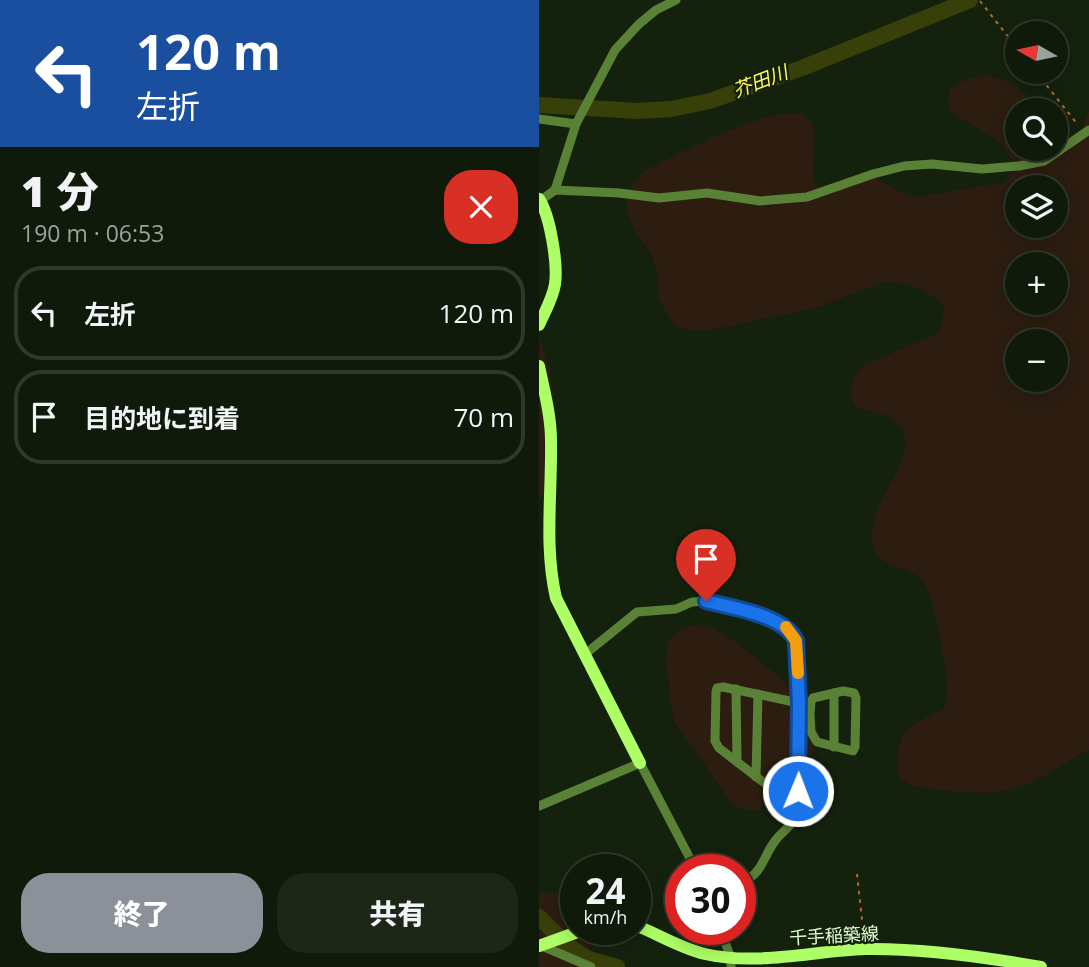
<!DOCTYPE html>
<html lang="ja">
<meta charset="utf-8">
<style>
body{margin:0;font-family:"Open Sans","Noto Sans JP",sans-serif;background:#1d2718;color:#f1f3f6;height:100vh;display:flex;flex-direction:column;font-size:26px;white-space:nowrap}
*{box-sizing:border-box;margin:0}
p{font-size:23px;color:#9ba19c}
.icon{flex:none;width:38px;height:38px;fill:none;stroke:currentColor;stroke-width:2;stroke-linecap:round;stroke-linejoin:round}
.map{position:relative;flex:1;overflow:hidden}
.drawer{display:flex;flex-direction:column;background:#0f1a0a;width:539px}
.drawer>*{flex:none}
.guide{background:#1a4fa0;color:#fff;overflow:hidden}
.needle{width:46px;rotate:279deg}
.fabs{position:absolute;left:466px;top:21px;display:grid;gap:14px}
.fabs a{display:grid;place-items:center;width:63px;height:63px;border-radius:50%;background:#0f1a0a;box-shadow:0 4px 18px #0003,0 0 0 2px #2f382b;font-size:35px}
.speed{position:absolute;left:21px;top:854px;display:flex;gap:14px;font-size:35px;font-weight:700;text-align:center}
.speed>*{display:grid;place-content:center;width:91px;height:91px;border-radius:50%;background:#0f1a0a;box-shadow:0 4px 18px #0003,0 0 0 2px #2f382b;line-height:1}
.speed small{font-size:18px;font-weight:400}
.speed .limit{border:10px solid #d22;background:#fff;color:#111}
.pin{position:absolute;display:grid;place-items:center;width:60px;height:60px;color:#fff;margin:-72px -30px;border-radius:50% 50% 50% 0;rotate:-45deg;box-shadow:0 0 7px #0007}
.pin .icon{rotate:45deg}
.me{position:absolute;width:77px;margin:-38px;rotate:1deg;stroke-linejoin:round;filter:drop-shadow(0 0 5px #0008)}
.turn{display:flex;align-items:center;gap:24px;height:147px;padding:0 21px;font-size:32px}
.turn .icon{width:91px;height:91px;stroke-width:2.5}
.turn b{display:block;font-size:49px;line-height:60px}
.round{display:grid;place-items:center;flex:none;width:74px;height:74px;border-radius:28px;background:#1d2718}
.head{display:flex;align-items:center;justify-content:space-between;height:119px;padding:0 21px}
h1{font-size:42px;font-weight:800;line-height:52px}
.button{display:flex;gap:14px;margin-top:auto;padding:14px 21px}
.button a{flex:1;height:80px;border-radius:28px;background:#8c9099;color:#fff;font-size:28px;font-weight:800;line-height:80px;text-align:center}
.button a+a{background:#1d2718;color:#f1f3f6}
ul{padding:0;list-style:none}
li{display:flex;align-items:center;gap:21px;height:94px;margin:0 14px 10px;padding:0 7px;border:4px solid #2f382b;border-radius:28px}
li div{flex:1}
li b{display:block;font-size:26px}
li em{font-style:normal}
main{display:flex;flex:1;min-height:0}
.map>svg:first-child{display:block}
</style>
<main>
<section class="drawer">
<div class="guide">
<div class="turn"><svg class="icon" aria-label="left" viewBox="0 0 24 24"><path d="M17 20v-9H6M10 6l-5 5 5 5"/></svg><div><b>120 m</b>左折</div></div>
</div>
<div class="head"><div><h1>1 分</h1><p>190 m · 06:53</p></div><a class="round" style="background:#d93025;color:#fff"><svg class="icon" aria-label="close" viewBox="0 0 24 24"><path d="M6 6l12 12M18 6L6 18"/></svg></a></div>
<ul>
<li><svg class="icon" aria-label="left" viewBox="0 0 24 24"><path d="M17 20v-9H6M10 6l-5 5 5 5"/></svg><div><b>左折</b></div><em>120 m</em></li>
<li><svg class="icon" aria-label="arrive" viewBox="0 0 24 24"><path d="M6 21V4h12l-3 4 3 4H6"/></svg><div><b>目的地に到着</b></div><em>70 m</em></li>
</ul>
<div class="button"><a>終了</a><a>共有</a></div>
</section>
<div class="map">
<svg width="550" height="967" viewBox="0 0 550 967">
<rect width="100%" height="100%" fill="#14220d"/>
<!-- green -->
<g fill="#2c1d10" fill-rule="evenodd">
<path d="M449,75C471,81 488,90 500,110H478V149L516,148L520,153L528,152L540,136L550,110V749C526,763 501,781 474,789C452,796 427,792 404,790C387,788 372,789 359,776C356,728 367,728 405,709C406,702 408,694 408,687C408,668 395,592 382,579C367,565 335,567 333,543C332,530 335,518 340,506C349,483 388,437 349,417C340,413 328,411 319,408C305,395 314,376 325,365L396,335L403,324L405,305C388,290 364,279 342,283L277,308L167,331L147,329L134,324L119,297V276L113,257L98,233L88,213V199L93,185L105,171C129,160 257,89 272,122C282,143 269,166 276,185C294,194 305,173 323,175C342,176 357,195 380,197L466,182C492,150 434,126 411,112L409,100L411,87L426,80ZM478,187H516V226H478ZM478,264H516V303H478ZM478,341H516V380H478Z"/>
<path d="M0,337C21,397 18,433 7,494L0,500Z"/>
<path d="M157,624C178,627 192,639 209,652C240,676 268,699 281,737L273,755L221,809L214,811L195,806L136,723L133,713L127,662L129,641L139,631Z"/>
<path d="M0,892L16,893L37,902V929H51L52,942L47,967H0Z"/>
</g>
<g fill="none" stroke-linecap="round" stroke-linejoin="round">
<!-- river -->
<g stroke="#384009" stroke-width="16">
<path d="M0,105L98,111L132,109L171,101L263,68L431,0"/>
<path d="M0,917L29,946L50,959L78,967"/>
</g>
<!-- path -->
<g stroke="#b56a2c" stroke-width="2" stroke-dasharray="3.5 5" stroke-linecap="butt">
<path d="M441,1L478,48"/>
<path d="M497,72L539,125"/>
<path d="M318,874L325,938"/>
</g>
<!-- street -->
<g stroke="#598237" stroke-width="9">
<path d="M0,119L37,124"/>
<path d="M16,190L37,124L76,50L100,24L117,10L137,0"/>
<path d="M2,200L16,190L80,193L120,198L168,193L221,201L268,197L334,174L365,166L393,164L443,169L480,166L505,161L550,130"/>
<path d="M45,655L98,612L137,609L153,602L167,601L236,620L247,626L258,641L260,703L257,814C253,827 243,831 236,841C222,860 225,872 201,884"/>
<path d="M197,689L198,762"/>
<path d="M260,712L271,714L272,732L278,742L314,751L316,747L317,698L315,693L304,691L274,698L272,702L271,714"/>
<path d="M295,747V693"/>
<path d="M217,777L219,694"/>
<path d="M259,791L228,785L180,748L176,741L177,692L178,688L184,687L260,703"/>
<path d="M0,806L101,763L157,870"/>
<path d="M181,929L192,958V967"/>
<path d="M3,946L52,967"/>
</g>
<!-- secondary -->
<g stroke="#adff65" stroke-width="12">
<path d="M0,199C11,215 19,264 16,284C14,298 6,311 0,325"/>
<path d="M0,366C5,391 12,415 12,441C13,494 5,546 17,598L101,763"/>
<path d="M96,925C119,934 141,948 166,954C218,966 273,951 326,949C382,948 446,957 502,967"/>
<path d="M0,946L47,929"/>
</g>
</g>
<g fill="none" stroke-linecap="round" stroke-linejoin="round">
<!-- route casing -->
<g stroke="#114b97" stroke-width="18">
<path id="route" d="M167,601C193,608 246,615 257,641L260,703L259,791"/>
</g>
<!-- route -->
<use href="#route" stroke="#1a73e8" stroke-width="12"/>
<!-- slow -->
<path stroke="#f59e0b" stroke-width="12" d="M247,627L257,641L259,673"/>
</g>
<g text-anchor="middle" stroke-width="5" stroke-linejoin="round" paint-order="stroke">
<!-- street labels -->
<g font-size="18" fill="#e1ffce" stroke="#14220d">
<text transform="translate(295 936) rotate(-3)" y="6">千手稲築線</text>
</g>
<!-- water labels -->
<g font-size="19" font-style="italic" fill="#fffb5c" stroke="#14220d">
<text transform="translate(221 81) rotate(-21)" y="7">芥田川</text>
</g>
</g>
</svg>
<div class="fabs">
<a><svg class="needle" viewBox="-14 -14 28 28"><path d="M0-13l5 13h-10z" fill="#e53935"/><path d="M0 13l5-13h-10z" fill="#9ba19c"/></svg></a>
<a><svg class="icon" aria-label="search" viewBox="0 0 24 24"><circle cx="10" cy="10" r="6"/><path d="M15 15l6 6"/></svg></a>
<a><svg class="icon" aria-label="layers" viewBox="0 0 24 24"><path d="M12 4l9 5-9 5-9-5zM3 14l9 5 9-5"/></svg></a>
<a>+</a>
<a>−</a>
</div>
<div class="speed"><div>24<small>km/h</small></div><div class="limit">30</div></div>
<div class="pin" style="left:167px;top:601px;background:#d93025"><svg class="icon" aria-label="arrive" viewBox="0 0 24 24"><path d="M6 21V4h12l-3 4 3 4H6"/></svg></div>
<svg class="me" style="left:259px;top:791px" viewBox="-20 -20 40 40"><circle r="17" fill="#1a73e8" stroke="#fff" stroke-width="3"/><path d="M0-11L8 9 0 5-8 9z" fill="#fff"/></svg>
</div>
</main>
